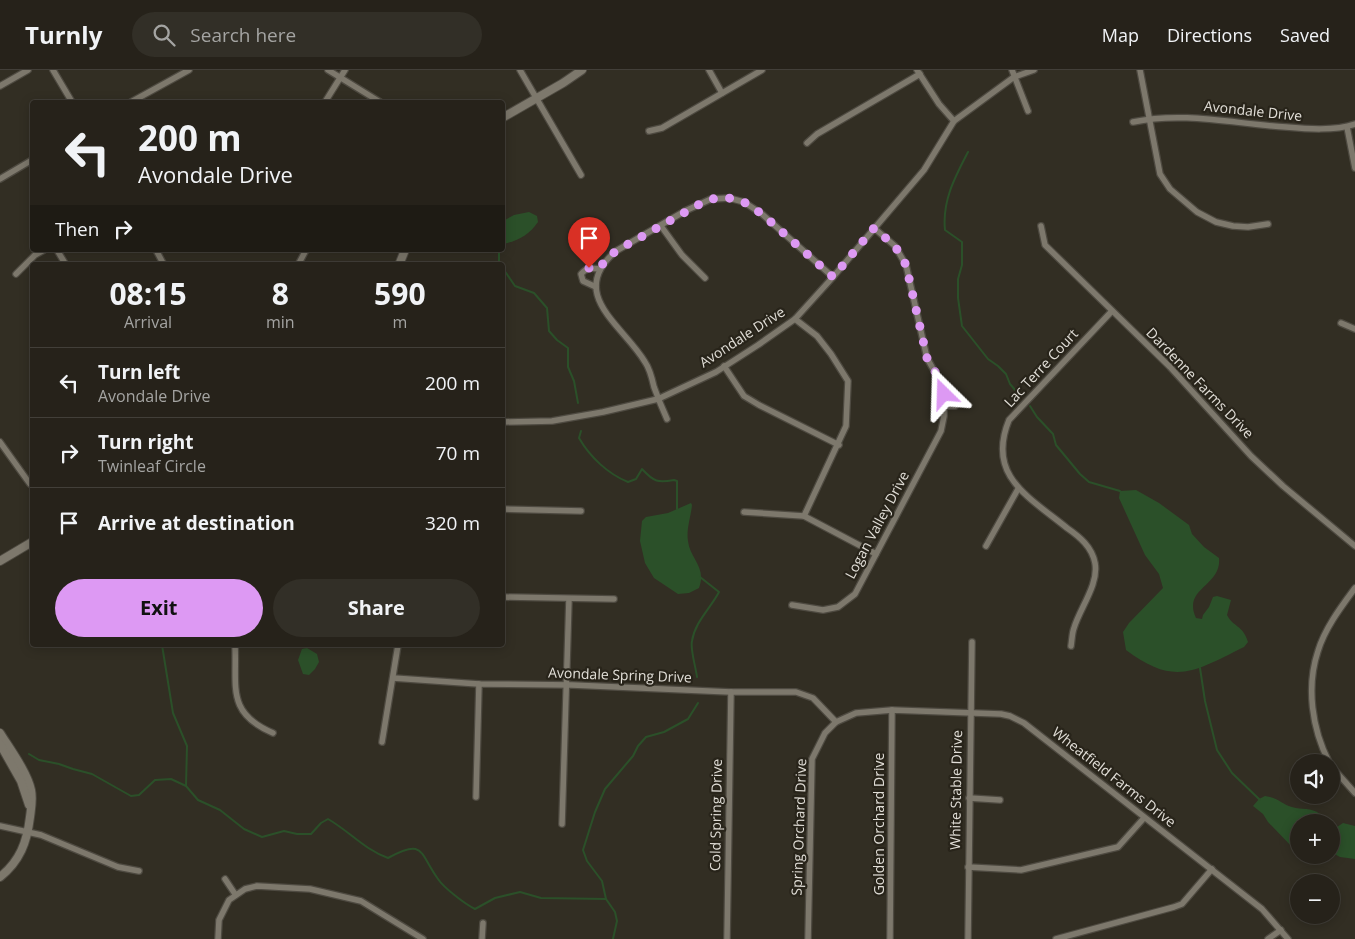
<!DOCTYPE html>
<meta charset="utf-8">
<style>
body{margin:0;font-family:"Open Sans",sans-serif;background:#322f27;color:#f1f3f6;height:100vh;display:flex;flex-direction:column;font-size:19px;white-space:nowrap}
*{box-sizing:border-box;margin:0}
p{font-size:16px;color:#a4a4a2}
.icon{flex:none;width:28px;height:28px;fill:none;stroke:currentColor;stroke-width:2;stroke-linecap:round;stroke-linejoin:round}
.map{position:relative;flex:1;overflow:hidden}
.drawer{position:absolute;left:30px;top:192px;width:475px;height:385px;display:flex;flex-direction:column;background:#26221a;border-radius:5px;box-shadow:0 2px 12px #0003,0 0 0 1px #423f39}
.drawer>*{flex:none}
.top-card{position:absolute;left:30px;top:30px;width:475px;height:152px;border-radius:5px;box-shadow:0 2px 12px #0003,0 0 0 1px #423f39;background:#26221a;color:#f1f3f6;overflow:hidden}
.controls{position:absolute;left:1290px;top:684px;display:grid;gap:10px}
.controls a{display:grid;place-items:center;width:50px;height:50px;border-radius:50%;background:#26221a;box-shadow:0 2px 12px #0003,0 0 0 1px #423f39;font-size:25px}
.pin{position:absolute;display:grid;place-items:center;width:42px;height:42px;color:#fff;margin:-51px -21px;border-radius:50% 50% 50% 0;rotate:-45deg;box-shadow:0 0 5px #0007}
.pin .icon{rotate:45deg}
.me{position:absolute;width:55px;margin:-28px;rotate:338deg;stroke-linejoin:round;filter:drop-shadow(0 0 4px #0008)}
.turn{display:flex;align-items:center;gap:18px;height:105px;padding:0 25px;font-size:22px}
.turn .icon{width:65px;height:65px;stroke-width:2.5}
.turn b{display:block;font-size:35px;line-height:42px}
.then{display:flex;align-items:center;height:48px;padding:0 25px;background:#0003;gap:10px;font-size:19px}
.eta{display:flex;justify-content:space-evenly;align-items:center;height:85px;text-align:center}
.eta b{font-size:30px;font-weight:700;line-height:35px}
.action{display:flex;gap:10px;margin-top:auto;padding:10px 25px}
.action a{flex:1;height:58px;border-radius:30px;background:#dd99f3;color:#111;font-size:20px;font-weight:700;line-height:58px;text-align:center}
.action a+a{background:#322f27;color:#f1f3f6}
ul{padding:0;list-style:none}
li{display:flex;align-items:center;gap:15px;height:70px;padding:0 25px;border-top:1px solid #423f39}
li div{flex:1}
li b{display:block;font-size:19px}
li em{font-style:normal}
header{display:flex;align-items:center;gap:30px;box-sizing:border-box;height:70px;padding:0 25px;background:#26221a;border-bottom:1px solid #423f39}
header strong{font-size:24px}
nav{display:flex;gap:28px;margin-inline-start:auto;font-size:18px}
.search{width:350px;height:45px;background:#322f27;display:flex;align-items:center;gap:12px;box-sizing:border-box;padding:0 18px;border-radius:28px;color:#a4a4a2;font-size:19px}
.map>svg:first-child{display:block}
</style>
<header>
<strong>Turnly</strong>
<div class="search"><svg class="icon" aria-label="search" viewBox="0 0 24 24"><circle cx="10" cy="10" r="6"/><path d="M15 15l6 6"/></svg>Search here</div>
<nav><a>Map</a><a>Directions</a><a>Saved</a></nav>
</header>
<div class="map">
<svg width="1355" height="869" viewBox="0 0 1355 869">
<rect width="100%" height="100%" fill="#322e23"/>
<!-- water -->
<g fill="#2b5029">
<path d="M529,142L537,146L538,152C529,165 518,171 503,174V151L514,145Z"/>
<path d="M1136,420L1159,433L1189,455L1192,464L1204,477L1219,488C1222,516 1182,518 1196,548L1202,549L1203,545L1209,537L1213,527L1217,526L1231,530L1227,545C1233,557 1243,555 1248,572L1244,577C1195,601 1175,617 1126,580L1123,562L1129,553L1163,518L1159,504L1145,485L1119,428L1120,421Z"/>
<path d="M691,433L692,435C691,446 686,460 688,471C690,489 707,497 699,518L689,523L678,524L654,508L645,493L640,471L642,451L646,447L668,443Z"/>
<path d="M307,578L317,584L319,592L315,599L309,605L303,604L298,590L302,579Z"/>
<path d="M1265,726C1279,728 1281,734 1292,737C1302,740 1311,737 1320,744L1322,752H1299V777L1294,779L1268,752L1263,744L1253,736L1259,729Z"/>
<path d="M1343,753L1355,756V789L1340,787L1331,782V761Z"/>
</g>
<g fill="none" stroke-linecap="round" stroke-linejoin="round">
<!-- stream -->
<g stroke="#2b5029" stroke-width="2">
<path d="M968,82C955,107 942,131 945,160L962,172V195L958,209V228L962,256L988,289L998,296L1006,304L1010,314L1016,321"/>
<path d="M499,180V191L501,195"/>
<path d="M502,197L515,216L534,223L547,238L549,261L557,270L568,278V297L574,311L578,333"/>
<path d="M1030,336L1037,347L1053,364L1056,375L1080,404L1089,412L1120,421"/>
<path d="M581,361L579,368C590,387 608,404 628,412L636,409L642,399C654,412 658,413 674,410L677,411V439"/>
<path d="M162,575L173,643L187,676L186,716"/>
<path d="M1200,598L1205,631L1217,680L1232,703L1260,730"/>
<path d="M697,607C696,598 690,579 692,571C695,552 710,539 719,522L700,507"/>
<path d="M29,684L39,690L59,694L73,699L92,704L131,726L139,725L155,710L171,709L186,716L198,730L220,740L244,759L262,767L284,761L297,764H311L321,753L328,749C349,761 365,780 388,788C425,768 419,783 438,809C444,818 465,834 475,839L495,828L520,822L541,828L606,829"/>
<path d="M613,869L617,851L615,842L606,829L602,811L587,791L583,780L595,742L605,719L633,686L638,676L646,667L664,662L688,649L698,633"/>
</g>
<!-- minor casing -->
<g stroke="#4e4a41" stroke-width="8">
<g id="minor">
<path d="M53,0L72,32"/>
<path d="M328,0L380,32"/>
<path d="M520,0L581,105"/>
<path d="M709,0L722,23"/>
<path d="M917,0L939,34L954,51"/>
<path d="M1012,0L1028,41"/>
<path d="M1140,0L1160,104L1170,119L1197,142L1216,152L1233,156L1248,157L1268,154"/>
<path d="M0,16L28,0"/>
<path d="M131,32L189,0"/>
<path d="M325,32L345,0"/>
<path d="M1133,52C1184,41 1235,54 1286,57C1308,59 1334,61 1355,54"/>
<path d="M1347,57L1355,98"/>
<path d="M649,61L662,58L762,0"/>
<path d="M807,73L817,64L920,4"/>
<path d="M0,109L32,90"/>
<path d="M661,156L682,185L705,208"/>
<path d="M1041,156L1045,175L1170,297L1251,386L1283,416L1355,476"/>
<path d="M57,180L66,195"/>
<path d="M156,180L164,195"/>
<path d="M298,195L306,180"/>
<path d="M16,204L35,185L44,180"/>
<path d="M596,217L583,211L581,204C587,197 591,198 599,199"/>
<path d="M795,249L817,266L831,284L848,311L846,356L804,446"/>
<path d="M1341,253L1355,259"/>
<path d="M724,296L744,326L759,335L839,375"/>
<path d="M944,336H955"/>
<path d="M667,349C662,338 658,328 654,317C652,308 650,299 645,292C623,255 566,224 616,181L685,141L711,129L729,128L744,132L762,144L833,207"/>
<path d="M502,352L552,351L603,342L658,329L716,302L758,275L795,249L833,207L924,100L954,51L1014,7L1034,0"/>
<path d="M0,372L30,414"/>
<path d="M502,439L581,441"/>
<path d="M744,442L804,446L876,484"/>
<path d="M986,476L1018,419"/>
<path d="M502,527L614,529"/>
<path d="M792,535L823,540L838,537L855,524L941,361L944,346V324L941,313L927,288L906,195L895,176L874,158"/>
<path d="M235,575C237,617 226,643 273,663"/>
<path d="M1071,576C1072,570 1072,563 1074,558C1080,538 1099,514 1095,493C1092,477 1080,467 1067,458C1029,427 986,406 1009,350L1112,241"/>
<path d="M393,608L479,614L572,615L731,622H796L813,628L836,652"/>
<path d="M382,672L398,575"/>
<path d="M1329,692C1312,659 1306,617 1318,581C1325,558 1341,537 1355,518"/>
<path d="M1331,696L1355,723"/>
<path d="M476,727L479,614"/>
<path d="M969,728L1000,730"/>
<path d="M562,754L569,529"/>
<path d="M0,756L41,765L118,797L139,801"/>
<path d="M968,797L1021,800L1118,777L1144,748"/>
<path d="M225,809L235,824"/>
<path d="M218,869L219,850L229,830L245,819L257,816L310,819L361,831L423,869"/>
<path d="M482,869L483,853"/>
<path d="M727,869L731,622"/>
<path d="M808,869L812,689L825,663L836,652L856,643L892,640L1001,644L1010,646L1024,653L1262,839L1288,869"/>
<path d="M890,869L892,640"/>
<path d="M968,869L972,572"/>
<path d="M1056,869L1174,837L1182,834L1212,799"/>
<path d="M1268,869L1281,860"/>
</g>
</g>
<!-- tertiary casing -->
<g stroke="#4e4a41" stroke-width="10">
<g id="tertiary">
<path d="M502,48L563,13L582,0"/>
<path d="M399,195L405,180"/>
<path d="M0,491L32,472"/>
<path d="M0,663C10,679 27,702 31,720C33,729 31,739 30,747C27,772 20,791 0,807"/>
<path d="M0,674L21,711L29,735"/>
</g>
</g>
<!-- minor -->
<use href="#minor" stroke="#7d786c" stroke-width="5.5"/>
<!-- tertiary -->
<use href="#tertiary" stroke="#7d786c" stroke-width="8"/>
</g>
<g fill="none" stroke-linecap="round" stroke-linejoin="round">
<!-- route -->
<path stroke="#dd99f3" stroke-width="9" stroke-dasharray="0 16.2" d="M589,198L599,199L607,188L616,181L698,135L711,129L729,128L744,132L762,144L833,207L874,158L895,176L906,195L927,288L941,312L944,324"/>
</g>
<g text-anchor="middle" stroke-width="4.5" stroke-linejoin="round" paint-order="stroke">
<!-- street labels -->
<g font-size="14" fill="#e1ded7" stroke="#28241a">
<text transform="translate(1253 41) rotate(6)" y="5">Avondale Drive</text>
<text transform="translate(742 267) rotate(-33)" y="5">Avondale Drive</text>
<text transform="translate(1041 298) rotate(-47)" y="5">Lac Terre Court</text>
<text transform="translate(1200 313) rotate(46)" y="5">Dardenne Farms Drive</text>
<text transform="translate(877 455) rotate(-62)" y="5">Logan Valley Drive</text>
<text transform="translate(620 605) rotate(2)" y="5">Avondale Spring Drive</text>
<text transform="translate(1114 707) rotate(38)" y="5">Wheatfield Farms Drive</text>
<text transform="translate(956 720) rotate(-89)" y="5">White Stable Drive</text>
<text transform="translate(716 745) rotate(-89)" y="5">Cold Spring Drive</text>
<text transform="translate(879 754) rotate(-90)" y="5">Golden Orchard Drive</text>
<text transform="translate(799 757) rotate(-88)" y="5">Spring Orchard Drive</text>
</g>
</g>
</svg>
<div class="controls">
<a><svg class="icon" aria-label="sound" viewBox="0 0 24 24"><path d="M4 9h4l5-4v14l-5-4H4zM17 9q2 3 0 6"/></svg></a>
<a>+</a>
<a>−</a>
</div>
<div class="pin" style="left:589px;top:198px;background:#d93025"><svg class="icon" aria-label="arrive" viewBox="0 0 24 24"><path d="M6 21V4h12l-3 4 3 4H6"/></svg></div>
<svg class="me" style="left:944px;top:324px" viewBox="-20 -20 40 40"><path d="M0-17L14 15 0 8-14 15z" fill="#dd99f3" stroke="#fff" stroke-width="4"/></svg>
<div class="top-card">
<div class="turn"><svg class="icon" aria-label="left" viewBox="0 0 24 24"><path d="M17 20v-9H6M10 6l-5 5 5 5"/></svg><div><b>200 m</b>Avondale Drive</div></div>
<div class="then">Then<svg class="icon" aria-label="right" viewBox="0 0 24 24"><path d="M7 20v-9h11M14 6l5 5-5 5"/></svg></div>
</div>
<section class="drawer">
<div class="eta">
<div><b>08:15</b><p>Arrival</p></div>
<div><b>8</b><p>min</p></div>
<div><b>590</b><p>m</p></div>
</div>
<ul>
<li><svg class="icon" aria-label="left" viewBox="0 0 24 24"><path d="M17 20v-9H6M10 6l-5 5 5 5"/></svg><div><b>Turn left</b><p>Avondale Drive</p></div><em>200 m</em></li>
<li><svg class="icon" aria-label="right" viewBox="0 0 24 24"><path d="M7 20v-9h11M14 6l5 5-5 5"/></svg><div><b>Turn right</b><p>Twinleaf Circle</p></div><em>70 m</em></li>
<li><svg class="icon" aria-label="arrive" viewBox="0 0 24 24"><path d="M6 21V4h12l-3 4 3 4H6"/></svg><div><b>Arrive at destination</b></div><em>320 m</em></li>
</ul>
<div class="action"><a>Exit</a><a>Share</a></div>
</section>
</div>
